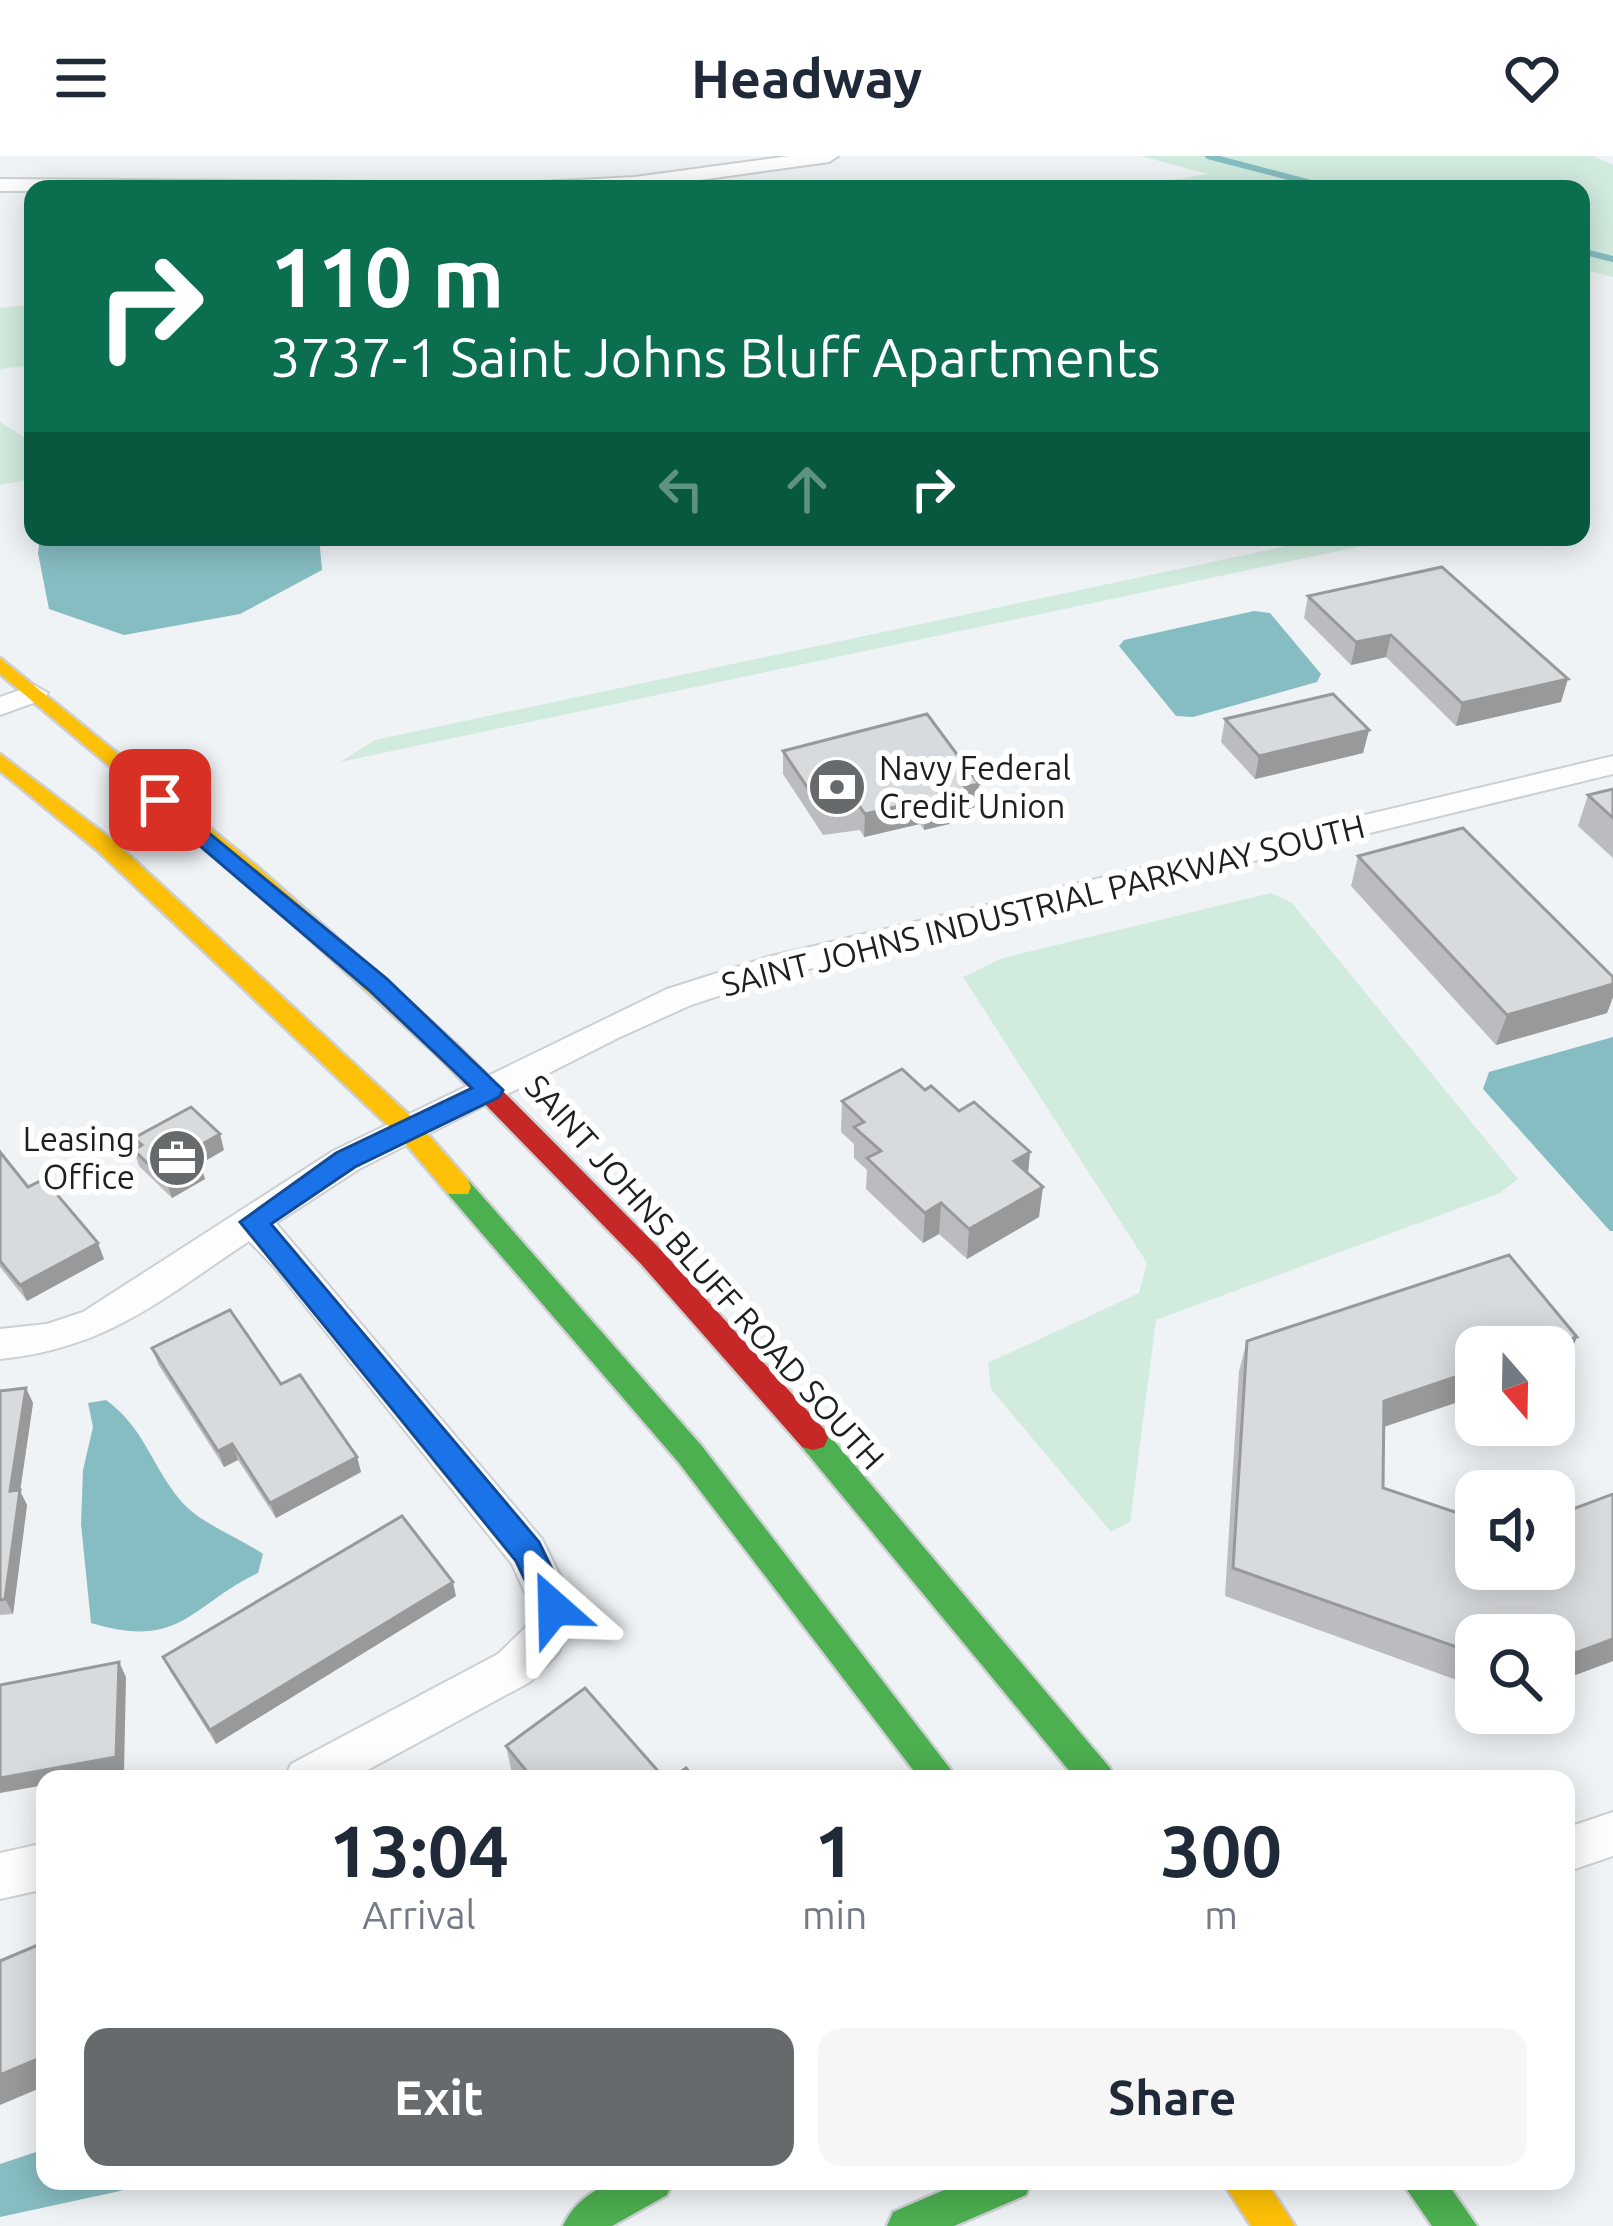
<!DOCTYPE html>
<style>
body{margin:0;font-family:Ubuntu,sans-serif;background:#f6f6f7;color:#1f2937;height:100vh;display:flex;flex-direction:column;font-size:45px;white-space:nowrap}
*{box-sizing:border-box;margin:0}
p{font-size:39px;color:#747a83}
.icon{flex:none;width:66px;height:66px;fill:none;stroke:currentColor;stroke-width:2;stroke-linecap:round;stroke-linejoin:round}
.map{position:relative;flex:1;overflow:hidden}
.sheet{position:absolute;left:36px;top:1614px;width:1539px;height:420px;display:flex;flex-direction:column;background:#fff;border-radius:24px;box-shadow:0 6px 30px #0003}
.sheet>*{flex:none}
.guide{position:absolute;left:24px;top:24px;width:1566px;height:366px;border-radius:24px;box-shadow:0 6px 30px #0003;background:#0b6e4f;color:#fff;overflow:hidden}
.needle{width:78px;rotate:160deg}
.buttons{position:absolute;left:1455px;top:1170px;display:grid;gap:24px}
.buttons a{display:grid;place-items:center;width:120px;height:120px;border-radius:24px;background:#fff;box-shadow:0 6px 30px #0003;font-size:60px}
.pin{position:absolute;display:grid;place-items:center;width:102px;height:102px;color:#fff;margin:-51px;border-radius:24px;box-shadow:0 6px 18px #0006}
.me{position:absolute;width:132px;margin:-66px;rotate:335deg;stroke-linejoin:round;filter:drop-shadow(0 0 9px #0008)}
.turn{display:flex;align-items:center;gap:42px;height:252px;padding:0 48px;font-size:54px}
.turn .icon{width:156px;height:156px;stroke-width:2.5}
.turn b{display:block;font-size:84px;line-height:102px}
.lanes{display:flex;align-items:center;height:114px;padding:0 48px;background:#0003;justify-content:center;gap:60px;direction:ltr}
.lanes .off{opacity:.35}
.eta{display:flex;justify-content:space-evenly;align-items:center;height:204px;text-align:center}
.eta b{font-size:72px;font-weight:700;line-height:84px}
.action{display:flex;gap:24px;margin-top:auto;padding:24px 48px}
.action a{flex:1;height:138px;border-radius:24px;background:#666a6c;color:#fff;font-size:48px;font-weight:700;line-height:138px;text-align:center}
.action a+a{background:#f6f6f7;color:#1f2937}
header{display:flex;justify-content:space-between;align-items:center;height:156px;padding:0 48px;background:#fff;font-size:54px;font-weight:700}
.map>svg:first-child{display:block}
</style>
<header><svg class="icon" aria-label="menu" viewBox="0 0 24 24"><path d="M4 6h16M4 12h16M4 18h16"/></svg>Headway<svg class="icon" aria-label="heart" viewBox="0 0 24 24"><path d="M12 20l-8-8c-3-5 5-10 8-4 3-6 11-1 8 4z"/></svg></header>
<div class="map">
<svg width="1613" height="2070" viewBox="0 0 1613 2070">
<rect width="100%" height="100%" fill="#eff3f6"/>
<!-- green -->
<g fill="#d2ebdf">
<path d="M1141,0H1593L1613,9V121L1581,113V33H1119L1208,18Z"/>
<path d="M33,148V209L0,213V152Z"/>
<path d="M0,266L33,287V323L0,329Z"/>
<path d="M1329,381H1405L340,606L375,584Z"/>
<path d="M1271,737L1292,747L1518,1023L1500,1037L1156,1164L1130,1366L1111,1376L991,1233L988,1207L1139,1137L1147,1107L963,821L1003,802Z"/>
</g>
<!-- water -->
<g fill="#86bdc2">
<path d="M40,381H319L322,414L240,458L124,479L49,453L38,397Z"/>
<path d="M1254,455L1270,457L1321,518L1317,526L1193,561L1176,560L1119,490L1124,484Z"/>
<path d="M1613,881V1075H1610L1483,933L1489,916Z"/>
<path d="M106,1244C144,1271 152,1311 181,1345C202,1369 237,1380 263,1398L258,1417C189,1450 182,1494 91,1467L81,1368L83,1314L93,1271L88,1247Z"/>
<path d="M45,1993V2025H145L120,2035L0,2061V2008Z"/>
</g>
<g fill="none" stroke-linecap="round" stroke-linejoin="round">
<!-- stream -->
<g stroke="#86bdc2" stroke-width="6">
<path d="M1208,0L1334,33"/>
<path d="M1581,95L1613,103"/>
</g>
<!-- street casing -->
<g stroke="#cdd0d3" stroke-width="4">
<g id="street">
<path d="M789,0H838L829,6L635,33H512L522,27L635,21Z"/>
<path d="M0,23L490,27L500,33L0,35Z"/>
<path d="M34,529L48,537L44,543L0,559V541Z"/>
<path d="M1613,600V618L776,821L691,849L618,882L359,1013L276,1067L542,1383L576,1452L559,1496L530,1526L351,1623H284L291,1608L498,1498L526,1471L532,1452L512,1408L274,1111L249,1085C162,1143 108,1192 0,1203V1173L47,1168L83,1156L333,995L667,833L768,801Z"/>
<path d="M1613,1656V1700L1566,1716V1672Z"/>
<path d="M45,1687V1733L0,1743V1697Z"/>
</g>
</g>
<!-- fast casing -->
<g stroke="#cdd0d3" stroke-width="5">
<g id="fast">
<path d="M458,1021L468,1024L701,1289L958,1623H920L679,1307L448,1038L445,1031Z"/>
<path d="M813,1270L824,1273L1110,1612L1115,1623H1076L802,1291L798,1282L802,1273Z"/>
<path d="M613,2025H673L667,2039L612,2070H563C573,2047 591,2036 613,2025Z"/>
<path d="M965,2025H1032L1026,2039L954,2070H887L893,2056Z"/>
<path d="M1401,2025H1446L1477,2070H1432Z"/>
</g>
</g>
<!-- slow casing -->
<g stroke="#cdd0d3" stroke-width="5">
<g id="slow">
<path d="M0,502L259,712L456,888L460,894L456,900H438L243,722L0,518Z"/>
<path d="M0,598L114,685L417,966L468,1024L471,1031L468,1038H448L399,980L98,695L0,615Z"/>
<path d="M1222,2025H1266L1295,2070H1251Z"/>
</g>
</g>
<!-- jam casing -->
<g stroke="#cdd0d3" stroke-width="5">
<path id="jam" d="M447,885L456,888L661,1094L824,1273L828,1282L824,1291L813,1294L802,1291L641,1108L438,900L434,894Z"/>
</g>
<!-- street -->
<use href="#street" fill="#fdfdfe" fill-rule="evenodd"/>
<!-- fast -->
<use href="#fast" fill="#4caf50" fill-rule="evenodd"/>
<!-- slow -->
<use href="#slow" fill="#ffc107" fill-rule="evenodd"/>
<!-- jam -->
<use href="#jam" fill="#c62828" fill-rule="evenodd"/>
</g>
<!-- wall -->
<g fill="#babcbf">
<path d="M1308,440L1561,546L1456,570L1386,501L1351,509L1304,462Z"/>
<path d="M1225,563L1369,574L1363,597L1255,623L1221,586Z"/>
<path d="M783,595L977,651L971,652L970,663L924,674L920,668L864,681L860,674L823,679L783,618Z"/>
<path d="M1613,633V702L1578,670L1588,639Z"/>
<path d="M1358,700L1613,821V841L1607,857L1496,889L1351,730Z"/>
<path d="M925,934L1030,996L1028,1017L1039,1061L967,1103L939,1078L923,1087L866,1033L867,1014L854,1002V988L841,976L842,945Z"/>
<path d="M134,982L224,994L200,1008L205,1023L172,1042L139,1010L134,994L138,992Z"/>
<path d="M0,996L28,1031L104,1103L27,1145L0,1111Z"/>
<path d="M1509,1099L1577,1181L1564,1211L1554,1214V1191H1476V1240L1384,1271L1383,1332L1476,1363V1413H1554V1360L1613,1338V1505L1554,1527V1479H1476V1531L1225,1440L1239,1215L1247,1185Z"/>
<path d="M152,1192L281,1228L357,1301L361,1316L276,1362L238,1304L224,1311L158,1208Z"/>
<path d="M0,1235L33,1247L20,1335L27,1349L13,1458L0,1459Z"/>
<path d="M456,1440L216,1588L170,1515L163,1501Z"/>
<path d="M506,1590L665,1623H517L512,1617Z"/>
</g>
<!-- shaded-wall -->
<g fill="#97999b">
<path d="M1391,479L1386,501L1351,509L1356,486Z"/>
<path d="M1568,523L1561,546L1456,570L1462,547Z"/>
<path d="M1369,574L1363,597L1255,623L1259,600Z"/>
<path d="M979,628L977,651L971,652L970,663L924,674L925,651L965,631Z"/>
<path d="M921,645L920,668L864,681L865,658Z"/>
<path d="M1613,828V841L1607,857L1496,889L1507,859Z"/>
<path d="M220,978L224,994L200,1008L205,1023L172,1042L167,1027L188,996Z"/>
<path d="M1030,996L1027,1027L1014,1005Z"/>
<path d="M1043,1031L1039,1061L967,1103L969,1073Z"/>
<path d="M941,1047L939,1078L923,1087L925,1057Z"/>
<path d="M98,1087L104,1103L27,1145L20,1129Z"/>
<path d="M1577,1181L1564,1211L1554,1214V1191H1547Z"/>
<path d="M1476,1214V1240L1374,1274L1384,1245Z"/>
<path d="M26,1232L33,1247L20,1335L27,1349L13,1458L5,1443L10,1335Z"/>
<path d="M232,1288L238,1304L224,1311L218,1295Z"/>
<path d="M357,1301L361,1316L276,1362L270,1347Z"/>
<path d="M453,1426L456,1440L216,1588L210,1574Z"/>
<path d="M1613,1483V1505L1554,1527V1505Z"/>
<path d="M119,1506L126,1521L124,1615L78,1623H45V1629L0,1637V1622Z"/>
<path d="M45,1900V1930L0,1949V1919Z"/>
</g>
<!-- building -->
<g fill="#d8dbde" stroke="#97999b" stroke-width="3">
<path d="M1442,411L1568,523L1462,547L1391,479L1356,486L1308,440Z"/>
<path d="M1333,538L1369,574L1259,600L1225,563Z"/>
<path d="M927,558L979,628L965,631L972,640L925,651L921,645L865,658L860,651L823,655L783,595Z"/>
<path d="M1613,633V662L1588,639Z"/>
<path d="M1463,672L1613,821V828L1507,859L1358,700Z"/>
<path d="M902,913L925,934L931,930L959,955L974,946L1030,996L1014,1005L1043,1031L969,1073L941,1047L925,1057L867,1002L881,995L854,971L864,966L842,945Z"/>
<path d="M191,951L220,978L188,996L200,1008L167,1027L134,994L142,989L134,982Z"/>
<path d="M0,996L28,1031L44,1023L98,1087L20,1129L0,1105Z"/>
<path d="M1509,1099L1577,1181L1547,1191H1476V1214L1384,1245L1383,1332L1476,1363V1413H1554V1360L1613,1338V1483L1554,1505V1479H1476V1498L1233,1412L1247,1185Z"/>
<path d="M230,1154L281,1228L300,1219L357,1301L270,1347L232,1288L218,1295L152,1192Z"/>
<path d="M26,1232L10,1335L20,1334L5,1443L0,1444V1235Z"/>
<path d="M402,1360L453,1426L210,1574L163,1501Z"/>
<path d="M119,1506L116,1601L0,1622V1529Z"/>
<path d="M585,1532L665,1623H533L506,1590Z"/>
<path d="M686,1612L695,1623H671Z"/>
<path d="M45,1786V1900L0,1919V1805Z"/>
</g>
<!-- route -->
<path fill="#1a73e8" stroke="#114b97" stroke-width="3" d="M160,637L386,822L503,934L499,941L355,1011L271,1068L539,1386L571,1452L566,1462L554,1466L543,1462L516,1405L240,1066L336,997L472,932L369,834L152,649V639Z"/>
<!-- icons -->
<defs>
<g id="bank-disc" transform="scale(3)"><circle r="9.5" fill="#666a6c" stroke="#fff"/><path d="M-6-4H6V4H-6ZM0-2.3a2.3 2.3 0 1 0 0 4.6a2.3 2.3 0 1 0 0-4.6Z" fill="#fff"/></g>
<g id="office-disc" transform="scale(3)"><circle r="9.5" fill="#666a6c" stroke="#fff"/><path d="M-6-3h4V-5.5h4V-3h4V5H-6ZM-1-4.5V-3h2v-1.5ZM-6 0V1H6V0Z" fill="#fff"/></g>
</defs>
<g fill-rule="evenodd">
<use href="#bank-disc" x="837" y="631"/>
<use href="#office-disc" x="177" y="1002"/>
</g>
<g text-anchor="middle" stroke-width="12" stroke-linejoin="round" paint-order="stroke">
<!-- poi labels -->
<g font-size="33" fill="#1d2022" stroke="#fff" text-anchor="start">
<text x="879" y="624">Navy Federal<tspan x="879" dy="38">Credit Union</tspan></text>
<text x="135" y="995" text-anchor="end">Leasing<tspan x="135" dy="38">Office</tspan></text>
</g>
<!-- street labels -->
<g font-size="33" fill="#1d2022" stroke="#fff">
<text transform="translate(1043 749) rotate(-14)" y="12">SAINT JOHNS INDUSTRIAL PARKWAY SOUTH</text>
<text transform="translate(705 1116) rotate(48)" y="12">SAINT JOHNS BLUFF ROAD SOUTH</text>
</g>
</g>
</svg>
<div class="buttons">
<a><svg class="needle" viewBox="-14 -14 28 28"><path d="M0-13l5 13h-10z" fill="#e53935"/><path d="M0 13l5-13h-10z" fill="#747a83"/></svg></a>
<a><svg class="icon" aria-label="sound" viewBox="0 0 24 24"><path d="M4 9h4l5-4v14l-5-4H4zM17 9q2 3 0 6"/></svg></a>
<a><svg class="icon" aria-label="search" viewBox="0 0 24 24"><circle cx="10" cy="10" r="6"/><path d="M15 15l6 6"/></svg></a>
</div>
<div class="pin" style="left:160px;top:644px;background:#d93025"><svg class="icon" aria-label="arrive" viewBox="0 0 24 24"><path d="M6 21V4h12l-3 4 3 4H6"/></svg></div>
<svg class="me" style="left:554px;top:1452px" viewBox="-20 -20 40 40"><path d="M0-17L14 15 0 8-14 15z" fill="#1a73e8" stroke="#fff" stroke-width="4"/></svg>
<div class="guide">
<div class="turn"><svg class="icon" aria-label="right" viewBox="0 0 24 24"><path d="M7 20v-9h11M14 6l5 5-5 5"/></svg><div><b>110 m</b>3737-1 Saint Johns Bluff Apartments</div></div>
<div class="lanes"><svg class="icon off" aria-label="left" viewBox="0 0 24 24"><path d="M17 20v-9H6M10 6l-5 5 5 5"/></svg><svg class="icon off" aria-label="ahead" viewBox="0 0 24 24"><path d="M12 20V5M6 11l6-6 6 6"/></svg><svg class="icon" aria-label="right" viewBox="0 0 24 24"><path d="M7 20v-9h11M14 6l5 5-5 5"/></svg></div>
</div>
<section class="sheet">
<div class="eta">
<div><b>13:04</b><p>Arrival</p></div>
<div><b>1</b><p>min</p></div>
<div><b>300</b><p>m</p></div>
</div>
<div class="action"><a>Exit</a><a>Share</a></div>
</section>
</div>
